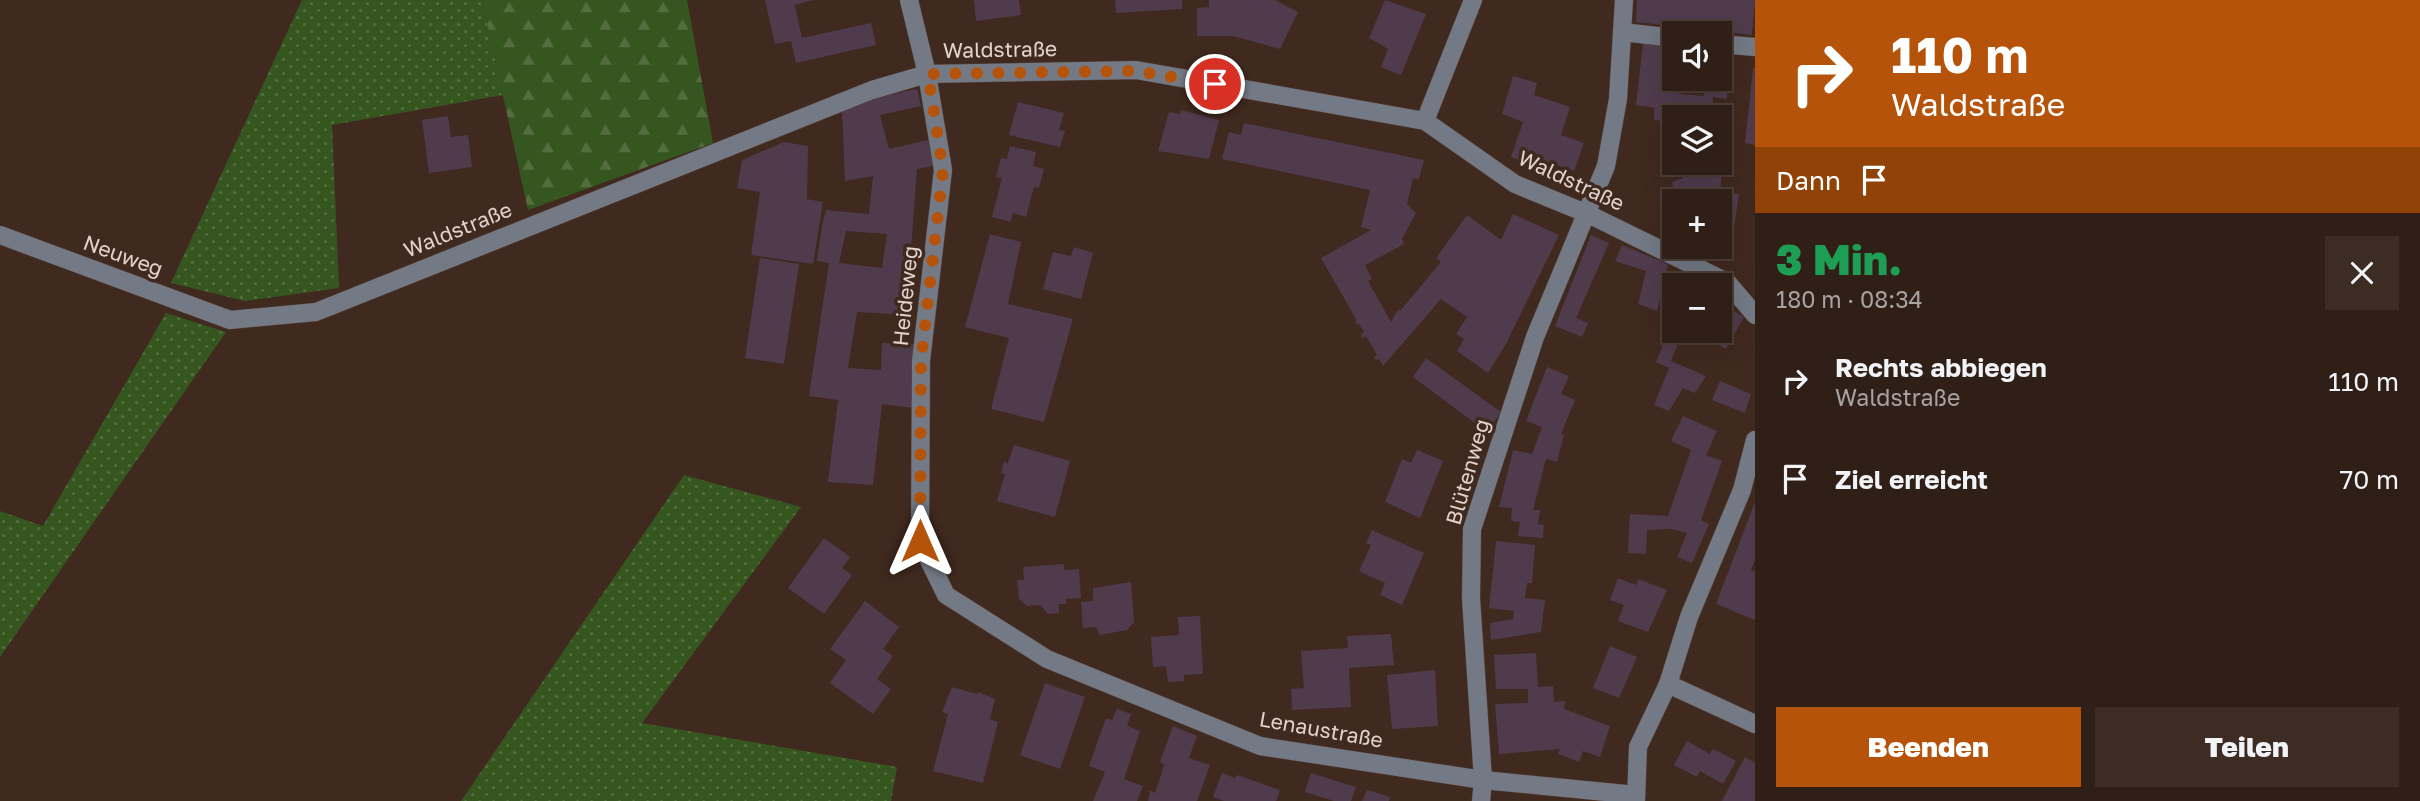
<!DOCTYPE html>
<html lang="de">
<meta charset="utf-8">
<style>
body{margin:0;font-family:"Golos Text",sans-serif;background:#3c2c24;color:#f1f3f6;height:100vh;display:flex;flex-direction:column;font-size:26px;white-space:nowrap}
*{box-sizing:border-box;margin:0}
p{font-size:23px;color:#a8a2a1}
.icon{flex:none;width:38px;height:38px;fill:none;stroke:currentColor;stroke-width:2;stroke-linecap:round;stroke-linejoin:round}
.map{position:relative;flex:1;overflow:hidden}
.drawer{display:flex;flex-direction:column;background:#301f17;width:665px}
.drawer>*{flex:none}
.top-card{background:#b45309;color:#fff;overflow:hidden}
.buttons{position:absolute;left:1662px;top:21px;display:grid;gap:14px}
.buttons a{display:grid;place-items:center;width:70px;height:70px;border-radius:0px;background:#301f17;box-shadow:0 7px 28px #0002,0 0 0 2px #4b3d36;font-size:35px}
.pin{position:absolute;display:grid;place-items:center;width:60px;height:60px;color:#fff;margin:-30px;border:4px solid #fff;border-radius:50%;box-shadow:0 2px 7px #0007}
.me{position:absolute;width:77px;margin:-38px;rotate:0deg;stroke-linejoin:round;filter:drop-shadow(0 0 5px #0008)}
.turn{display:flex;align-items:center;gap:24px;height:147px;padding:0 21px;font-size:32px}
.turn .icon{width:91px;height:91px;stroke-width:2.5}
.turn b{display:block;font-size:49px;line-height:60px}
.then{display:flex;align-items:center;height:66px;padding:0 21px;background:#0003;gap:14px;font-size:26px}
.round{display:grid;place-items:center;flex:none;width:74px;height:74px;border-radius:0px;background:#3c2c24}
.head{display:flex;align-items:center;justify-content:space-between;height:119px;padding:0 21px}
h1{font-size:42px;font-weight:800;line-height:52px;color:#1e9e55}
.button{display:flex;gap:14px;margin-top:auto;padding:14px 21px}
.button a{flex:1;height:80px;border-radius:0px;background:#b45309;color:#fff;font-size:28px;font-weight:800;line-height:80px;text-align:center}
.button a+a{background:#3c2c24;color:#f1f3f6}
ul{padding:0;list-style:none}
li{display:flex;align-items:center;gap:21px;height:98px;padding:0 21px}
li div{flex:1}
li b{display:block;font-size:26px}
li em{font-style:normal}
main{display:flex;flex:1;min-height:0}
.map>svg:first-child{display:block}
</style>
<main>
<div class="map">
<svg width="1755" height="801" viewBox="0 0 1755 801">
<defs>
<pattern id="grass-dots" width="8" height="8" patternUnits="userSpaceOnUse" patternTransform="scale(1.75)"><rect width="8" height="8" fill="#36561f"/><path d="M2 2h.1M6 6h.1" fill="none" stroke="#536d3e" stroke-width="1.8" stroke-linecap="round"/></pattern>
<pattern id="forest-firs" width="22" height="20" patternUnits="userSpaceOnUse" patternTransform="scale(1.75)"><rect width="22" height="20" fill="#36561f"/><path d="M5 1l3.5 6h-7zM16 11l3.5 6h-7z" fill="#536d3e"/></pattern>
</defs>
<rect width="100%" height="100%" fill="#40291f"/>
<!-- grass -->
<g fill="url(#grass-dots)">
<path d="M302,0H482L503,95L332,125L339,288L245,301L171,283Z"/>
<path d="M166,313L226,332L0,657V511L43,526Z"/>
<path d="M684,475L801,507L642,723L897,767L891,801H461Z"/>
</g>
<!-- forest -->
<path fill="url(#forest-firs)" d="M482,0H687L713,143L528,210Z"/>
<!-- building -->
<g fill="#503b4d" fill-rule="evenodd">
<path d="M765,0H813L795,5L802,38L871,23L876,45L796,63L791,41L775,44Z"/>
<path d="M974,0H1019L1021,15L976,21Z"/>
<path d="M1115,0H1182V9L1116,13Z"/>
<path d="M1209,0H1275L1298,12L1280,49L1233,36H1197V8L1209,7Z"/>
<path d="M1385,0L1426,14L1401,75L1381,67L1388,49L1369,38Z"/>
<path d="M1637,0H1755L1752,35L1636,22Z"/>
<path d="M1643,43L1675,46L1672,80L1676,81L1675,90L1679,91V94L1704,96L1706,79H1720V51L1731,52L1727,99L1713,97L1712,111L1678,109L1675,122L1654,120V108L1636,105Z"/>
<path d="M1753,68H1755V145L1745,143Z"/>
<path d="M1513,76L1537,83L1534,95L1570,107L1561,135L1584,143L1574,171L1538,159L1534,165L1511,157L1523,122L1502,114Z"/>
<path d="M917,89L921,106L880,115L889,149L928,140L933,166L917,169L906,315L857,312L848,368L881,370L882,343L915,344L913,408L882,404L873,485L828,482L838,400L809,396L829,263L817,261L822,226L826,210L869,214L873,176L845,181L842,110L876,97ZM846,231L887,234L882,268L839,263Z"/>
<path d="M1018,102L1064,113L1059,130L1065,131L1060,147L1009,135Z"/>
<path d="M1181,110L1219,120L1209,159L1158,151L1169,112L1180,114Z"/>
<path d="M448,116L451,137L468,135L472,167L429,173L422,120Z"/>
<path d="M1244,123L1424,160L1419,179L1413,178L1407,204L1416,213L1402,239L1404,244L1365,265L1372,279L1368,281L1391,322L1398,309L1400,311L1441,262L1436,258L1467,215L1501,240L1513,214L1559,235L1506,344L1488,373L1457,351L1464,339L1456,334L1467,317L1441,299L1383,366L1379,359L1376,360L1374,357L1377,355L1366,336L1363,338L1361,334L1364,332L1358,323L1356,325V319L1321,258L1371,230L1361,227L1370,190L1222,159L1229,132L1241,135Z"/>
<path d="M784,142L808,146L807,199L823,202L813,264L751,255L760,192L737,188L742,160Z"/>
<path d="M1010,146L1036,152L1033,166L1044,169L1039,188L1034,187L1026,217L1013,213L1011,222L992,217L1002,178L996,177L1001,158L1007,159Z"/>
<path d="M1684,168L1722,173L1720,192L1739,194L1734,228L1720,226V201H1675L1672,182L1683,178Z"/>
<path d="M990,234L1021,242L1008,304L1073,319L1044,422L991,409L1009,338L965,327Z"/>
<path d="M1591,235L1609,243L1576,318L1588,323L1582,337L1555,326Z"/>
<path d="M1622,245L1668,264L1657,311L1638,304L1646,271L1615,261Z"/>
<path d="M1074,247L1093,253L1081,299L1043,289L1053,252L1071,256Z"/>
<path d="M760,258L799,264L784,364L745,358Z"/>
<path d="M1675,296V331H1683L1671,361L1706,376L1695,393L1683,388L1669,411L1654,405L1669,368L1656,362L1668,332L1662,329Z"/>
<path d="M1731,309L1744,317L1726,349L1712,341Z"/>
<path d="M1426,358L1501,412L1487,432L1413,377Z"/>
<path d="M1547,367L1569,376L1561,394L1575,400L1561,434L1564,435L1557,462L1546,459L1533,510H1540L1538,524L1544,525L1543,538L1518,536L1520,522L1511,521L1512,508L1499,507L1513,450L1532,454L1542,427L1526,421Z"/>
<path d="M1720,381L1751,394L1745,413L1712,400Z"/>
<path d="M1683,416L1717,431L1706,455L1722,461L1701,520L1709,524L1692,563L1677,557L1687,533L1671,529L1647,530L1646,554L1628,553L1630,514L1668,516L1691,450L1671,441Z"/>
<path d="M1014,445L1070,461L1055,517L997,501L1005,474L1001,473L1004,462L1008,463Z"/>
<path d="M1417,450L1443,461L1420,518L1385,502L1402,459L1411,463Z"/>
<path d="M1755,502V560L1751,570L1755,572V620L1716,604Z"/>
<path d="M1372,530L1424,553L1402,605L1380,595L1385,583L1359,571L1371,545L1366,543Z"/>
<path d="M824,538L850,557L842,568L852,575L824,614L788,588Z"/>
<path d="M1496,541L1535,545L1532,583H1527L1525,598L1545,600L1541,632L1491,640L1490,623L1513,619L1514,611L1489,608Z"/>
<path d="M1064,564V570L1079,569L1081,598L1066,599V604H1059V613L1048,614L1040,605L1027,606L1019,599L1017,580H1024L1023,567Z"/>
<path d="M1618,578L1636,585L1638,579L1667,590L1648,632L1618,621L1624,605L1610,600Z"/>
<path d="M1131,582L1134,622L1127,630L1100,635L1096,627L1083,628L1081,602L1093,601V588Z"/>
<path d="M865,601L899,627L883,649L893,656L877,679L891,689L873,714L830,683L846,660L830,649Z"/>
<path d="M1200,616L1203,674L1184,675V681L1168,682L1166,666L1153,667L1151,637L1179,635L1178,617Z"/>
<path d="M1391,634L1394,665L1349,668L1351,707L1292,710L1291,689L1304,688L1301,651L1348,648L1347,636Z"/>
<path d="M1610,646L1637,657L1619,698L1593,688Z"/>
<path d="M1536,653L1538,687L1553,686L1554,702L1565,701L1564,709L1610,726L1600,757L1583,751L1579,762L1558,754L1560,749L1499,754L1495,704L1528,703V689H1496L1494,655Z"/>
<path d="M1435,670L1438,726L1392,729L1387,675Z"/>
<path d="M1045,683L1085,697L1060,769L1020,755Z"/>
<path d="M952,687L977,694L978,692L995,699L990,719L998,722L983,783L933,771L948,714L942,712Z"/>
<path d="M1117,709L1131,714L1127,726L1140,731L1124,779L1143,786L1137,801H1093L1105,772L1089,766L1106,718L1112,720Z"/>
<path d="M1173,726L1197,736L1189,758L1210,765L1197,801H1148L1150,794L1148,790L1155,793L1159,782L1164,764L1160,762Z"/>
<path d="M1687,741L1710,754L1713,749L1736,761L1723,784L1700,771L1697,777L1674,765Z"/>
<path d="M1745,757L1755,763V801H1722Z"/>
<path d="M1222,773L1235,778L1237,775L1280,790L1276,801H1224L1213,797Z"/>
<path d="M1311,773L1356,787L1351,801H1334L1305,792Z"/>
<path d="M1367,790L1390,797L1389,801H1362Z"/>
</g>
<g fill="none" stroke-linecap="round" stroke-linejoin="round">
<!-- minor casing -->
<g stroke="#5a443b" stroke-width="19">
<g id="minor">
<path d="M909,0L927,74L943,170L921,361L920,542L946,595L1047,659L1260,746L1483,780L1636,795"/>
<path d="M1622,32L1675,38"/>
<path d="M1720,44L1755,47"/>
<path d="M1425,121L1473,0"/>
<path d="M0,235L230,320L316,312L872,90L927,74L1136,70L1425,121L1515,184L1588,214L1727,282L1755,315"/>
<path d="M1668,684L1755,724"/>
<path d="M1481,801L1483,780L1471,598L1472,529L1535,337L1606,166L1618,99L1624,0"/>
<path d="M1636,801L1638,747L1668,684L1689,617L1742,490L1755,440"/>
</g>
</g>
<!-- minor -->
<use href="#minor" stroke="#737a85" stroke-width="18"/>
</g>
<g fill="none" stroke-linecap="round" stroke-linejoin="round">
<!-- route -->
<path stroke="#b45309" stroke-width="12" stroke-dasharray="0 21.6" d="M920,541L921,361L943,170L928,74L1136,71L1215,84"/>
</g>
<g text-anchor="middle" stroke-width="7" stroke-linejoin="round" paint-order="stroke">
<!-- street labels -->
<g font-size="21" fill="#e3d3cd" stroke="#40291f">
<text transform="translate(1000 50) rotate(-1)" y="7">Waldstraße</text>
<text transform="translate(1571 181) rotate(25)" y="7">Waldstraße</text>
<text transform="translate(458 230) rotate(-22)" y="7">Waldstraße</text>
<text transform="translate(123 256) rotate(20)" y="7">Neuweg</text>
<text transform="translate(906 296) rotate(-84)" y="7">Heideweg</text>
<text transform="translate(1468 472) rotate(-74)" y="7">Blütenweg</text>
<text transform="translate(1321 730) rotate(10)" y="7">Lenaustraße</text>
</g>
</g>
</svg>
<div class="buttons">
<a><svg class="icon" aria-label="sound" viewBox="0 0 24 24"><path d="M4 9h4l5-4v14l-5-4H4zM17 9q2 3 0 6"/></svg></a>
<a><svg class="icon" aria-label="layers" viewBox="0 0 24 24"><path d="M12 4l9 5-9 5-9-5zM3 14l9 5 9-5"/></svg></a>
<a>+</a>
<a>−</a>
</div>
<div class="pin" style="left:1215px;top:84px;background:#d93025"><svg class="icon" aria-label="arrive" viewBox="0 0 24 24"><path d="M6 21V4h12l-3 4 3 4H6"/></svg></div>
<svg class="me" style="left:920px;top:541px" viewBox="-20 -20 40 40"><path d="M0-17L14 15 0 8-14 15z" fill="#b45309" stroke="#fff" stroke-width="4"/></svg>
</div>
<section class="drawer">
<div class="top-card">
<div class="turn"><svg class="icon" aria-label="right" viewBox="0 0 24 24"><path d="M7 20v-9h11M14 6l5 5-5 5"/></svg><div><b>110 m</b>Waldstraße</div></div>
<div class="then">Dann<svg class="icon" aria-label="arrive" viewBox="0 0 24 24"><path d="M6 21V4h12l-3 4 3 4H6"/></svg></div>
</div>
<div class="head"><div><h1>3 Min.</h1><p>180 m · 08:34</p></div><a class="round"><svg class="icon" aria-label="close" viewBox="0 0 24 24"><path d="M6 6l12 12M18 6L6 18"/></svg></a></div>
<ul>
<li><svg class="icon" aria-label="right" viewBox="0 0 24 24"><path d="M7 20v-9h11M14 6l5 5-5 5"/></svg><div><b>Rechts abbiegen</b><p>Waldstraße</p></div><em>110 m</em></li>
<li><svg class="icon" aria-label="arrive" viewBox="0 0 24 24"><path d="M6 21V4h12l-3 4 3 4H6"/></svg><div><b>Ziel erreicht</b></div><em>70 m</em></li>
</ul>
<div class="button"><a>Beenden</a><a>Teilen</a></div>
</section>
</main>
